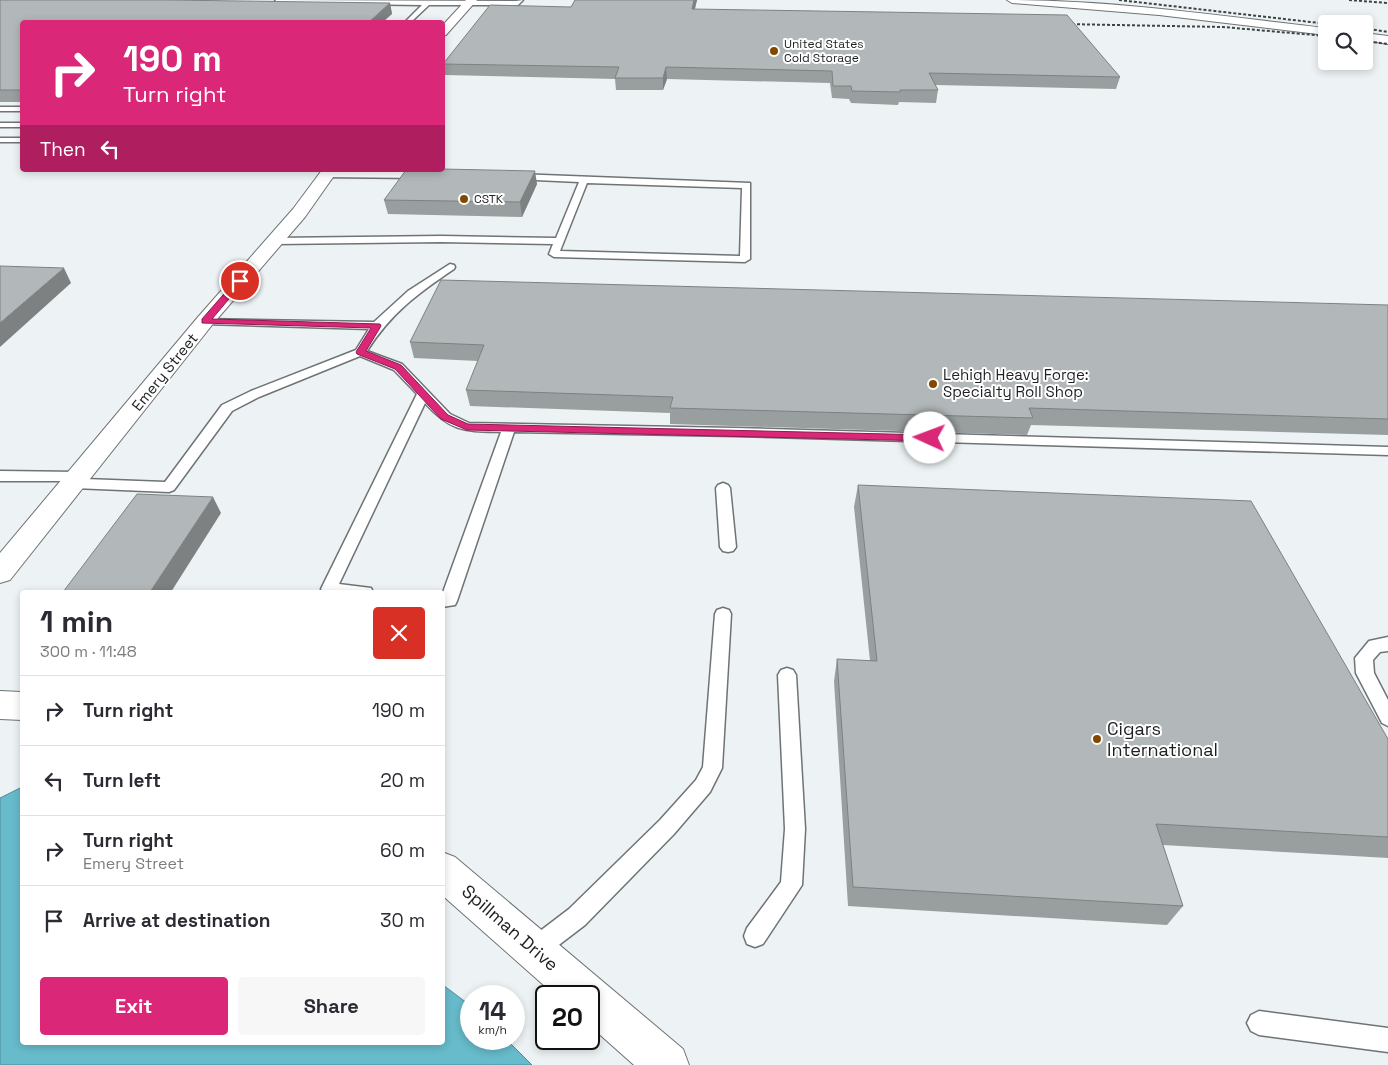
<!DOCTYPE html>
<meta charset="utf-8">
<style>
body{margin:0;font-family:"Space Grotesk",sans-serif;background:#f7f7f7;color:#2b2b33;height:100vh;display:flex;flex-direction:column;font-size:19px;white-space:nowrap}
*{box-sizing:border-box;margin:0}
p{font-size:16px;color:#7c7c81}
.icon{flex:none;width:28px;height:28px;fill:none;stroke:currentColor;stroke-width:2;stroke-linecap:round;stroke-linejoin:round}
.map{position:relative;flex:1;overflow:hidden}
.sheet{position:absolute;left:20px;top:590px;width:425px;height:455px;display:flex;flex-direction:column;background:#fff;border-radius:5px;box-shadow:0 2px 8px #0003}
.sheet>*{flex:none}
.hud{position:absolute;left:20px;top:20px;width:425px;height:152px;border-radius:5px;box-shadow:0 2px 8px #0003;background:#db2777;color:#fff;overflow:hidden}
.buttons{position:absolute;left:1318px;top:15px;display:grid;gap:10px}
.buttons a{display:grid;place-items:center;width:55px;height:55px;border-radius:5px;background:#fff;box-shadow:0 2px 8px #0003;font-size:25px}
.speed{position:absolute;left:460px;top:985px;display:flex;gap:10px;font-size:25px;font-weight:700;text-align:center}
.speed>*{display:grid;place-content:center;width:65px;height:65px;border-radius:50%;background:#fff;box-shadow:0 2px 8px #0003;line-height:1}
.speed small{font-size:12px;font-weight:400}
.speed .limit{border:2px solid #111;border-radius:8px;background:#fff;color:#111}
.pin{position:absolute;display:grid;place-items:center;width:42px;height:42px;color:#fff;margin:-21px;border:2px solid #fff;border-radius:50%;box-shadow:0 1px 5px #0007}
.me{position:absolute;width:55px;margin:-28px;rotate:272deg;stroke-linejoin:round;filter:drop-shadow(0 0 4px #0008)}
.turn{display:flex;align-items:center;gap:18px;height:105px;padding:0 20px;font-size:22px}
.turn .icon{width:65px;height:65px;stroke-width:2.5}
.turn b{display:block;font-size:35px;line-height:42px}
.then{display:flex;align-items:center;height:48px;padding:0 20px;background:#0003;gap:10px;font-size:19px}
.round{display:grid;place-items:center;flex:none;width:52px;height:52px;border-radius:5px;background:#f7f7f7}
.summary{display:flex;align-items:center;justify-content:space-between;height:85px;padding:0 20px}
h1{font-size:30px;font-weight:700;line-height:38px}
.button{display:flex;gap:10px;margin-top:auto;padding:10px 20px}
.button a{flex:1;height:58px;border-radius:5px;background:#db2777;color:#fff;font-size:20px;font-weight:700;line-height:58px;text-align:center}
.button a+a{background:#f7f7f7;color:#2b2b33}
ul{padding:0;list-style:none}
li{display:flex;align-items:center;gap:15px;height:70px;padding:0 20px;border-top:1px solid #e1e1e2}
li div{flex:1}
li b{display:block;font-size:19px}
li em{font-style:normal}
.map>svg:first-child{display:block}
</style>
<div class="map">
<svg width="1388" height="1065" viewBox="0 0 1388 1065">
<rect width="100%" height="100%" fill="#edf3f5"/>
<!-- water -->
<path fill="#67bbcb" stroke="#518c98" d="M22,787V1042H442L443,985L471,1006V1039H506L532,1065H0V798Z"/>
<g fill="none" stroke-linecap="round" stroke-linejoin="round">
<!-- service casing -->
<g stroke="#6e7375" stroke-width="3">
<g id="service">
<path d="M276,0L516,1L523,0L518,5H429L411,22H405L422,5L274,3Z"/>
<rect x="0" y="107" width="22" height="4"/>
<rect x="0" y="123" width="22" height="4"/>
<rect x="0" y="138" width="22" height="4"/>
<path d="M326,172H422L426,175L422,178L323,177L322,175Z"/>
<path d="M517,174L750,183V259L745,262L554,257L549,254L553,244L441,242L275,244L270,241L275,238L441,236L556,238L579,182L514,179V175ZM587,183L742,188L740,256L560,251Z"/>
<path d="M450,264L454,265L455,267L454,269C417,294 391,313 367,351L402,364L450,414L469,423L735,428L1388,447V455L735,436L514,432L457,601L455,605L442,607V595L501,432C464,431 451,432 425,403L339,584L371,588L373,592H323L321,589L417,394L394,370L360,356L259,397L232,411L174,490L169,492L74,488L69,486L68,481H0V471L79,472L84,474L85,479L165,482L222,405L251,391L356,350L369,329L205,324L201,323L199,321L201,319L374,322L408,291Z"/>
<path d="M723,483L728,485L730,488L736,547L733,551L728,552L723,551L720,547L716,488L718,485Z"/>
<path d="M723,608L729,610L731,614L722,768L710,792L674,834L585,925L543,957L535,960L527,957L524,949L527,941L569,909L660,820L696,780L703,767L715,614L717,610Z"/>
<path d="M1388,637V651L1380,652L1373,660L1374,673L1388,700V726L1382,723L1356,673L1355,658L1369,641Z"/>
<path d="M787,668L793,670L796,675L805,829L802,885L763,944L755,947L747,944L744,936L747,928L781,882L785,829L778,675L781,670Z"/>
<path d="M1259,1011L1388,1028V1052L1259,1035L1251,1031L1247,1023L1251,1015Z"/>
</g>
</g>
<!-- minor casing -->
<g stroke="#6e7375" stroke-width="2">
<g id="minor">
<path d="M466,0H477L446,35L442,36V26Z"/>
<path d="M1007,0C1114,0 1220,16 1326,28V35L1159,15L1012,3Z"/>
<path d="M1364,33L1388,36V44L1364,40Z"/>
<path d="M322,170H338L305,217L212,325L10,580L0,583V553L198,317L293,209Z"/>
<path d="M0,691L22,692V720L0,719Z"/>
<path d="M442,852L455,857L683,1049L689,1065H634L589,1025V996H556L442,895Z"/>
</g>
</g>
<!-- service -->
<use href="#service" fill="#fff" fill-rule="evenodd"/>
<!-- minor -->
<use href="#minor" fill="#fff" fill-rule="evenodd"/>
<!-- rail -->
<g stroke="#404344" stroke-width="2" stroke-dasharray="3 2" stroke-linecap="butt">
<path d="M1119,0L1328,24"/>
<path d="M1349,0L1388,3"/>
<path d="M1321,19L1362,24"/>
<path d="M1062,24L1223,27L1326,36"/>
<path d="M1364,28L1388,32"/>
<path d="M1364,41L1388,44"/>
</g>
</g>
<!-- wall -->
<g fill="#999e9f">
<path d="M0,0L390,3L392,14L22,22V102H0Z"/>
<path d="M575,0H697L695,9L1120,77L1116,89L935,85L938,90L936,103L899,102L898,105L851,103L849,99L832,98L830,83L667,79L663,90H616L615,79L445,75L443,64L571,7Z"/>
<path d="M537,184L522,217L388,214L384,200Z"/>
<path d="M1388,305V435L1031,425L1027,435L670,424V413L470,406L466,390L478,361L414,358L410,342Z"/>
<path d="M858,485L1388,739V858L1163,845L1183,906L1167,925L848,906L834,681L837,659L870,661L854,507Z"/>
</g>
<!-- shaded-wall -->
<g fill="#7d8182">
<path d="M694,0H697L692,19V9Z"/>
<path d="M390,3L392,14L383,22H369Z"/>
<path d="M666,67L667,79L663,90V78Z"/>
<path d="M535,171L537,184L522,217L520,202Z"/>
<path d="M64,268L71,283L0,347V323Z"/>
<path d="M213,497L221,513L171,592H150Z"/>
</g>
<!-- building -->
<g fill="#b2b8b9" stroke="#7d8182">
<path d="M0,0H167L390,3L369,22H22V90H0Z"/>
<path d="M575,0H694L692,9L1067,15L1120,77L929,73L938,90H900V92L852,91L851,86H833L832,71L666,67L663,78H615L619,67L443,64L490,5L571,7Z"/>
<path d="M442,169L535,171L520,202L384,200L406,170H442Z"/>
<path d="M0,266L64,268L0,323Z"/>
<path d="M441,280L1388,305V419L1029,408L1033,418L670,408L673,397L466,390L484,345L410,342Z"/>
<path d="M858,485L1251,501L1388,739V837L1156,824L1183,906L853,887L837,659L877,661Z"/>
<path d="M137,494L213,497L150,592H63Z"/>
</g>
<!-- route -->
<path fill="#db2777" stroke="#8e194d" d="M240,278L244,281L212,319L380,324L381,326L366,351L401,365L448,415L468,424L930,435L935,438L930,441L467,430L441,419L395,369L357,354L356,352L371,328L202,323V319L237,279Z"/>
<!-- markers -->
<g fill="#834800" stroke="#fff" stroke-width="2">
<circle cx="774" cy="51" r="5"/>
<circle cx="464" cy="199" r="5"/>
<circle cx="933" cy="384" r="5"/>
<circle cx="1097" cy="739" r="5"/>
</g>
<g text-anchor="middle" stroke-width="4" stroke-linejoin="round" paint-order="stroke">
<!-- far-poi labels -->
<g font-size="12" fill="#1d1f20" stroke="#fff" text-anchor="start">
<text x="784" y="48">United States<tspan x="784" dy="14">Cold Storage</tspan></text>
<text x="474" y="203">CSTK</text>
</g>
<!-- street labels -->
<g font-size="15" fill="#1d1f20" stroke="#fff">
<text transform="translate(165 372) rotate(-51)" y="5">Emery Street</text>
</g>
<!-- poi labels -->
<g font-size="15" fill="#1d1f20" stroke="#fff" text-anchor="start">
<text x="943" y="380">Lehigh Heavy Forge:<tspan x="943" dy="17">Specialty Roll Shop</tspan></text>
</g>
<!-- near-poi labels -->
<g font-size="18" fill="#1d1f20" stroke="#fff" text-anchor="start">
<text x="1107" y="735">Cigars<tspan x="1107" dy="21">International</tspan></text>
</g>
<!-- near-street labels -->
<g font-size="18" fill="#1d1f20" stroke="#fff">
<text transform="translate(510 928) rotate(41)" y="6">Spillman Drive</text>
</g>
</g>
</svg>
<div class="buttons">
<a><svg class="icon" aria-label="search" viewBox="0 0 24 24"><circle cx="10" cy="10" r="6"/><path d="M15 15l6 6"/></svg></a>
</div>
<div class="speed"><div>14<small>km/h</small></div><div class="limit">20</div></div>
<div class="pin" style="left:240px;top:281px;background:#d93025"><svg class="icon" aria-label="arrive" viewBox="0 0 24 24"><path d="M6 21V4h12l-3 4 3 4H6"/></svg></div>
<svg class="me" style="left:930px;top:438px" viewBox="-20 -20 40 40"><circle r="19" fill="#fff"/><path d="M0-13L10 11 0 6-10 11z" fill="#db2777"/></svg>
<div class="hud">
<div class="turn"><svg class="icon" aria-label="right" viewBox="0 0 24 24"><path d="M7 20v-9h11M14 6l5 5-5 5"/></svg><div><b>190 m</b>Turn right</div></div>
<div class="then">Then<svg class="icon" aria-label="left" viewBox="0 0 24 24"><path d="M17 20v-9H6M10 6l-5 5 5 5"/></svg></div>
</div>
<section class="sheet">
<div class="summary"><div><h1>1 min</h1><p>300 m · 11:48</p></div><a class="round" style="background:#d93025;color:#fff"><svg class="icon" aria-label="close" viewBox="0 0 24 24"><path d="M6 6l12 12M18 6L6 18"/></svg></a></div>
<ul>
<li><svg class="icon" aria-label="right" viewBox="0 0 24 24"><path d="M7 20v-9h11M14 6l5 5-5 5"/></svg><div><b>Turn right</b></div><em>190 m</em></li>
<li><svg class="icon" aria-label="left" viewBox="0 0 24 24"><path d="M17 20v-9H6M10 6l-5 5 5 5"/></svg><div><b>Turn left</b></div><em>20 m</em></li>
<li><svg class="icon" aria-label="right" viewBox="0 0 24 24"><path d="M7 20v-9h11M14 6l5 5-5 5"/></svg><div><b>Turn right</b><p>Emery Street</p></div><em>60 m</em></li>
<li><svg class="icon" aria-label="arrive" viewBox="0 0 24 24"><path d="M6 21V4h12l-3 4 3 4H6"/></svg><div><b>Arrive at destination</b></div><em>30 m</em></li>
</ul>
<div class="button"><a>Exit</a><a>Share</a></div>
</section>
</div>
